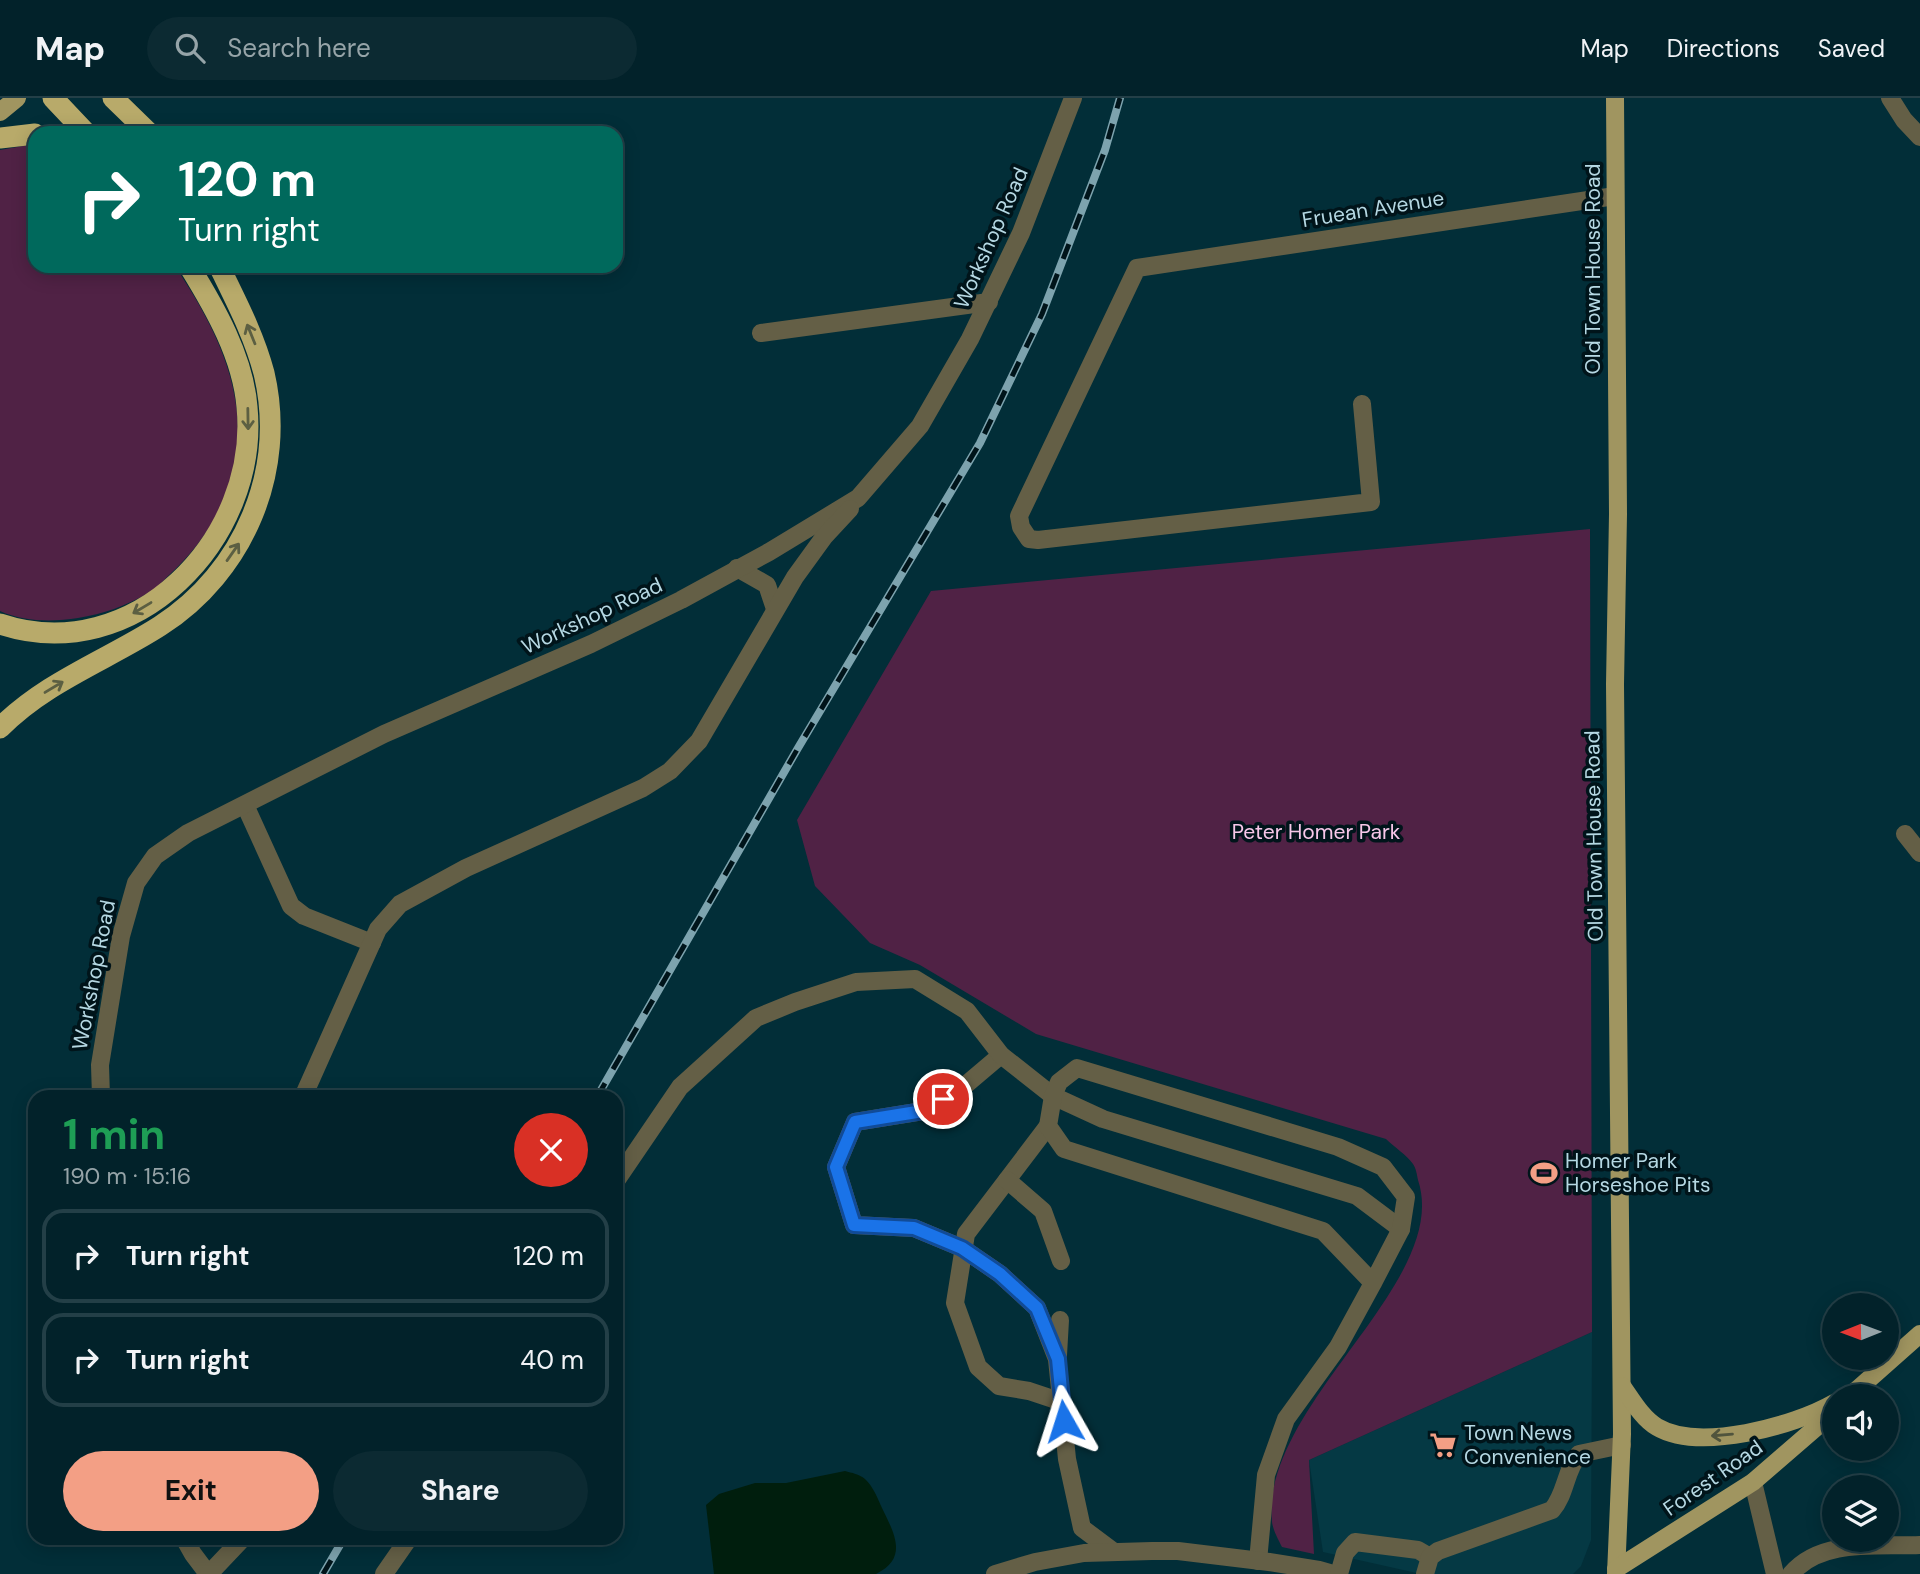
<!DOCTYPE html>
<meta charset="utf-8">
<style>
body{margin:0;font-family:"DM Sans",sans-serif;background:#0c2a32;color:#f1f3f6;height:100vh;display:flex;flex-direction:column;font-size:26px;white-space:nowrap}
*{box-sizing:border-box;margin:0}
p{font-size:23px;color:#96a4a8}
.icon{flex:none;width:38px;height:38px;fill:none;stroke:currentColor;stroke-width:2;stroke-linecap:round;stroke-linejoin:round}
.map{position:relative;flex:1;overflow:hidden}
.side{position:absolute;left:28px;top:992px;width:595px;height:455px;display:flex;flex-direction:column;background:#02222a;border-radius:21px;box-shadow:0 4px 18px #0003,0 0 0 2px #233f47}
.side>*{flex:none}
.hud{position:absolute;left:28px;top:28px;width:595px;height:147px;border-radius:21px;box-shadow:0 4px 18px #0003,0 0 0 2px #233f47;background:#00695c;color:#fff;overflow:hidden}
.needle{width:46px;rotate:269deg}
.fabs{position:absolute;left:1822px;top:1195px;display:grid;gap:14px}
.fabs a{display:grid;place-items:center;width:77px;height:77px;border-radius:50%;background:#02222a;box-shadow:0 4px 18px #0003,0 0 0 2px #233f47;font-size:35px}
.pin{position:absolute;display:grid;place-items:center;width:60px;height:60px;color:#fff;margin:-30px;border:4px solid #fff;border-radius:50%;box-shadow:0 2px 7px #0007}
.me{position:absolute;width:77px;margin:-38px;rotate:354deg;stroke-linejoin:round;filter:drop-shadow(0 0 5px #0008)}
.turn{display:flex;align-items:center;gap:24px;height:147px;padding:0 35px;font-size:32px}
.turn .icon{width:91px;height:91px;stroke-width:2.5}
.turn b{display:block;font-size:49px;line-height:60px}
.round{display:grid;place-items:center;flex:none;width:74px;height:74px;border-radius:37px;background:#0c2a32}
.summary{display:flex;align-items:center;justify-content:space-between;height:119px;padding:0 35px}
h1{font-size:42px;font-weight:700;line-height:52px;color:#1e9e55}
.cta{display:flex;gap:14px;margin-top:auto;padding:14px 35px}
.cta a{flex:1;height:80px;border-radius:42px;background:#f39f85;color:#111;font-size:28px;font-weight:700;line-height:80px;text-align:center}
.cta a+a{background:#0c2a32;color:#f1f3f6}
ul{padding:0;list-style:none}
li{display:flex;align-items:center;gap:21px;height:94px;margin:0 14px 10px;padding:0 21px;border:4px solid #233f47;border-radius:21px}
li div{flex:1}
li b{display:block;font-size:26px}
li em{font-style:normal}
header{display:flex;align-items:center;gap:42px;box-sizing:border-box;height:98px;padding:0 35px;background:#02222a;border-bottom:2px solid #233f47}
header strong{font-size:33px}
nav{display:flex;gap:38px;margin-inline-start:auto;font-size:24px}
.search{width:490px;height:63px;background:#0c2a32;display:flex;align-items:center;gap:18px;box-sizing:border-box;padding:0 24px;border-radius:38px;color:#96a4a8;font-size:26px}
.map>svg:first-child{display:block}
</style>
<header>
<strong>Map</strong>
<div class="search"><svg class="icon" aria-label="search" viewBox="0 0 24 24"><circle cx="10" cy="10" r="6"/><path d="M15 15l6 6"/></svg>Search here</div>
<nav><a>Map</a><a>Directions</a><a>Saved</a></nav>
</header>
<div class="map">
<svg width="1920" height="1476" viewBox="0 0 1920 1476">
<rect width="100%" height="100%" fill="#022e38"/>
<!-- built -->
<path fill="#053944" d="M1592,1234L1591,1442L1581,1468L1573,1476H1421L1323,1454L1309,1362Z"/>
<!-- green -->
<g fill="#502245">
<path d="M23,48H35V168H175C208,218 238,272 238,334C239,390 208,442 168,478C162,484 156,491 148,495C126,508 103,516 78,520C53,524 24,524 0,513V52Z"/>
<path d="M1590,431L1592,1234L1309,1362L1314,1456L1282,1449C1278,1441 1273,1432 1272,1424C1260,1307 1452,1185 1418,1082C1417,1077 1416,1070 1413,1066C1407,1057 1394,1049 1386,1041L1036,936L920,867L870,845L815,788L797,722L931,493Z"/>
</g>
<!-- water -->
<path fill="#001e0d" d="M845,1373C852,1375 859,1376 865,1381C873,1388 878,1401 882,1410C894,1435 909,1460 876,1476H714L706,1407L719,1396L755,1385H786Z"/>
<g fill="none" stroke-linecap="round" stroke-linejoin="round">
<!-- minor -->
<g stroke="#645f46" stroke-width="18">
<path d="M1890,0L1904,22L1920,39"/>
<path d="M761,235L989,204"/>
<path d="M1362,306L1371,404L1038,442L1029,441L1021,429L1019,418L1137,170L1615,98"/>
<path d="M737,470L767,487L775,511"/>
<path d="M245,707L291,808L304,818L372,845"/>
<path d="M1905,736L1920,755"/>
<path d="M1001,957L962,990L923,1013L855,1024L836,1069L854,1127L914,1130L962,1150L1000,1176L1037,1210L1057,1261L1067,1361L1082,1430L1114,1454"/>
<path d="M101,999L100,967L121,838L136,785L155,758L188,735L384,636L591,546L681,502L769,454L858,400L920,328L970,241L1021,135L1073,0"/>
<path d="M303,999L378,831L400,806L466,770L643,690L670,673L699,643L795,479L824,439L850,411"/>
<path d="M1048,1028L966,1136L955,1205L978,1269L999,1288L1029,1293L1062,1304"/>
<path d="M1007,1082L1043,1113L1061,1163"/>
<path d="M616,1083L680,989L756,920L795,904L856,884L915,881L967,913L1001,957L1053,998L1103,1021L1357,1098L1401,1131"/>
<path d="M1058,1257L1060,1222"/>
<path d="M1753,1384L1775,1476"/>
<path d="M184,1440L193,1456L208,1476"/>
<path d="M1258,1463L1266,1377L1286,1321L1338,1249L1373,1185L1401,1131L1406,1099L1383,1069L1338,1049L1077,970L1059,984L1053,998L1048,1028L1064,1051L1323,1133L1373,1185"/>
<path d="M209,1476L243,1440"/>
<path d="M384,1476L409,1440"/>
<path d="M995,1476L1035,1464L1084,1455L1152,1453H1178L1269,1464L1319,1472L1333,1476"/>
<path d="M1339,1476L1345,1455L1355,1444L1418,1452L1430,1459"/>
<path d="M1425,1476L1430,1459L1438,1453L1552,1412C1566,1396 1565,1373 1579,1356L1622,1347"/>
<path d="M1791,1476C1821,1440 1879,1449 1920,1447"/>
</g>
<!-- major -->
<g stroke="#a09560" stroke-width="18">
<path d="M1615,0L1618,416L1615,586L1622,1336L1616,1476"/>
<path d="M0,14L17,0"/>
<path d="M1622,1288C1632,1302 1642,1320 1657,1329C1699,1354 1794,1328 1834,1305"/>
<path d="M1850,1298L1920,1236"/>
<path d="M1616,1471L1753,1384L1834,1314"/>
</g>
<!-- highway -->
<g stroke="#b8aa6a" stroke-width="21">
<path d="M53,0L86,35"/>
<path d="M113,0L149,35"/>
<path d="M0,40L35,36"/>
<path d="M0,526C134,571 260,440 247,309C243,259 215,210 189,168"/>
<path d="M0,630C45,584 107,562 160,528C244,474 287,373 264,275C254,237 236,203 219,168"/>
</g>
<!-- rail casing -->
<g stroke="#7da3ae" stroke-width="8">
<g id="rail">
<path d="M597,999L798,650L980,345L1042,216L1105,52L1120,0"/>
<path d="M323,1476L344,1440"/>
</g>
</g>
<!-- rail -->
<use href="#rail" stroke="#00141a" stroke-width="5" stroke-dasharray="16" stroke-linecap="butt"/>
</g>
<!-- one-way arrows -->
<defs><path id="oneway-shaft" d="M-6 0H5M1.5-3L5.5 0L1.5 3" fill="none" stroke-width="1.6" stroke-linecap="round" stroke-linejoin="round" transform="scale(1.75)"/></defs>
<g stroke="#5c5f42">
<use href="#oneway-shaft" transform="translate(251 236) rotate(-112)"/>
<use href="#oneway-shaft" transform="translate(248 321) rotate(89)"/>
<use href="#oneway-shaft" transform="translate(233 454) rotate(-55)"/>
<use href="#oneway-shaft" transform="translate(142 510) rotate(149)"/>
<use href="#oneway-shaft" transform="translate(54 589) rotate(-31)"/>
</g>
<use stroke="#50543d" href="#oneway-shaft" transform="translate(1722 1337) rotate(175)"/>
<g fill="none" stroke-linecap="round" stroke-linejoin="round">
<!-- route casing -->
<g stroke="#114b97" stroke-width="18">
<path id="route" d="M943,1001L923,1013L855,1024L836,1069L854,1127L914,1130L962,1150L1000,1176L1037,1210L1058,1261L1064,1323"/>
</g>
<!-- route -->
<use href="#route" stroke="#1a73e8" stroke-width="12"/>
</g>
<!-- icons -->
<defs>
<g id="stadium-bare" transform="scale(2.1)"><path d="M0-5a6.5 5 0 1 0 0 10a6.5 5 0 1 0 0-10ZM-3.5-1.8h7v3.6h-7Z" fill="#f39f85" stroke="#00141a" stroke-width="2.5" paint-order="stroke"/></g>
<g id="supermarket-bare" transform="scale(2.1)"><path d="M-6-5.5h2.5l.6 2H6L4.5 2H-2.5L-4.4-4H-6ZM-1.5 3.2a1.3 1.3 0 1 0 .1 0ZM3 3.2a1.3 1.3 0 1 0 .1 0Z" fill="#f39f85" stroke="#00141a" stroke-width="2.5" paint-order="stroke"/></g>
</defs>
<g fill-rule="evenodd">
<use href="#stadium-bare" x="1544" y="1075"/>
<use href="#supermarket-bare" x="1443" y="1347"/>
</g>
<g text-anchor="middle" stroke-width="7" stroke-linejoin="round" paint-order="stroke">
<!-- street labels -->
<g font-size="21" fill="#b5d8e3" stroke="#00141a">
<text transform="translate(1373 111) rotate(-9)" y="7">Fruean Avenue</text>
<text transform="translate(991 140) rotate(-66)" y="7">Workshop Road</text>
<text transform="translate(1593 171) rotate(-90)" y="7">Old Town House Road</text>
<text transform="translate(592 518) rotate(-25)" y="7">Workshop Road</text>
<text transform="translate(1594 738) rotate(-91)" y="7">Old Town House Road</text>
<text transform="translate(94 877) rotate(-79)" y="7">Workshop Road</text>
<text transform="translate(1713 1380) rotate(-35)" y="7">Forest Road</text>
</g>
<!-- park labels -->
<g font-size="21" fill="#f7c7e9" stroke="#00141a">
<text x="1316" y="741">Peter Homer Park</text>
</g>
<!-- poi labels -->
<g font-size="21" fill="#b5d8e3" stroke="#00141a" text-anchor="start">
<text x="1565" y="1070">Homer Park<tspan x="1565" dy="24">Horseshoe Pits</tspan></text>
<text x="1464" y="1342">Town News<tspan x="1464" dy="24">Convenience</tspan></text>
</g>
</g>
</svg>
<div class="fabs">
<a><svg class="needle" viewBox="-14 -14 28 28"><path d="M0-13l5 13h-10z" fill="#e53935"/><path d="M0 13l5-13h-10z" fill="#96a4a8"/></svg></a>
<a><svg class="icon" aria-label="sound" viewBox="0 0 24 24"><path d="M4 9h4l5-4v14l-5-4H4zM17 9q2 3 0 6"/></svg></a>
<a><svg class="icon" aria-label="layers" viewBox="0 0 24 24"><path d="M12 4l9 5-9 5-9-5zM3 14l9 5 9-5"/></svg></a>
</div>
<div class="pin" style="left:943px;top:1001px;background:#d93025"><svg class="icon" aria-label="arrive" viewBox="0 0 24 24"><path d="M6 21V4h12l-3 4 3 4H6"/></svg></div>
<svg class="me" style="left:1064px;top:1323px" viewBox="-20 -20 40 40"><path d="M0-17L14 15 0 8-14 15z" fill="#1a73e8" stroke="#fff" stroke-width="4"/></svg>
<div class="hud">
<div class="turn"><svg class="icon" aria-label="right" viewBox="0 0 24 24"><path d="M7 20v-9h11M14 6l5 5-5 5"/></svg><div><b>120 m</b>Turn right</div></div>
</div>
<section class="side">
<div class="summary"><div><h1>1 min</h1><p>190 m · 15:16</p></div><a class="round" style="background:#d93025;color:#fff"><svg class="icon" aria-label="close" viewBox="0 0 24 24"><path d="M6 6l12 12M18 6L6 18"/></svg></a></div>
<ul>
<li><svg class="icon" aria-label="right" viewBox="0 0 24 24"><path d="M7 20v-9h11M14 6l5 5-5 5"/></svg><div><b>Turn right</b></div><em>120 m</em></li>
<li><svg class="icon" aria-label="right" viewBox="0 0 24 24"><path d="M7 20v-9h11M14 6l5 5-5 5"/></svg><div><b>Turn right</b></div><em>40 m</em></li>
</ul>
<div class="cta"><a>Exit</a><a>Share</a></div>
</section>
</div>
